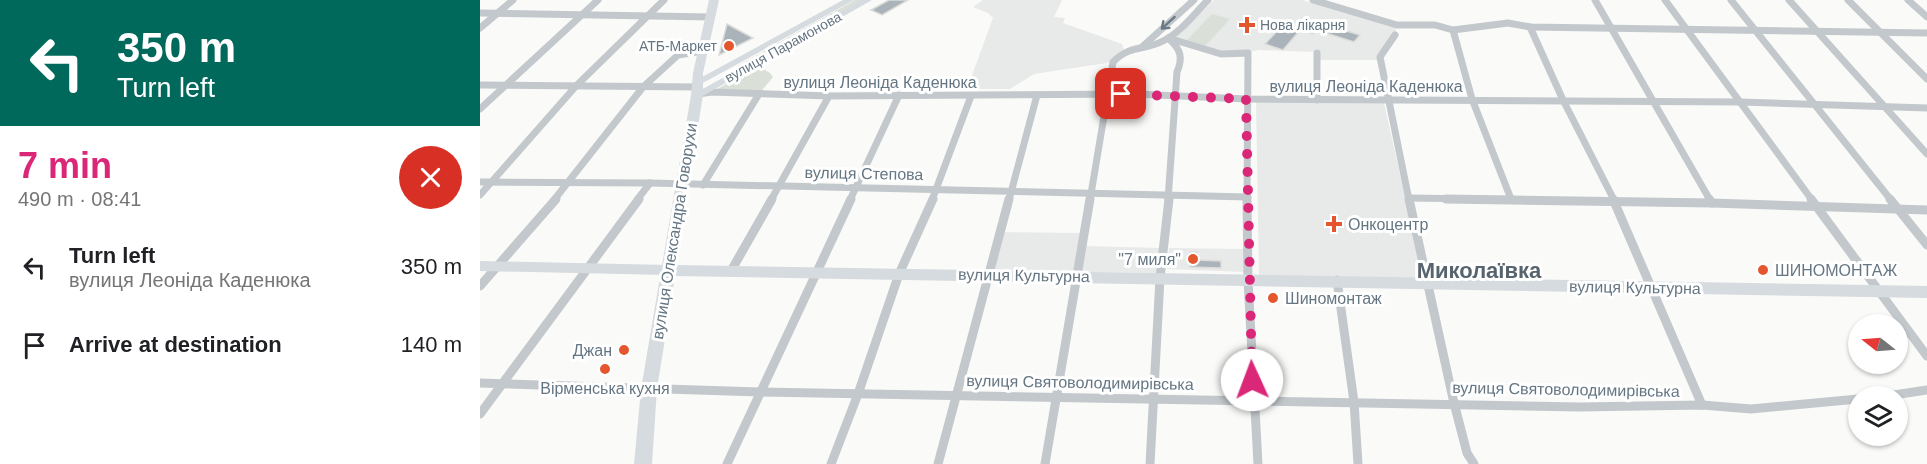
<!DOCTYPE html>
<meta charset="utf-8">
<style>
body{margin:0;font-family:Arial,sans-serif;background:#f6f6f6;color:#202124;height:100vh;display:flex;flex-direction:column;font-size:22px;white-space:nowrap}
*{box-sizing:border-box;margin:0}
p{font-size:20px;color:#757577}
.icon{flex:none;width:33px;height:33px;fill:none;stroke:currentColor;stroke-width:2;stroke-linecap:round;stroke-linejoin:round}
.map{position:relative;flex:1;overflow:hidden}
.sheet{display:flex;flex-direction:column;background:#fff;width:480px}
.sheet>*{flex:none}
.banner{background:#00695c;color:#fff;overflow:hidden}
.needle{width:39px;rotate:287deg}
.controls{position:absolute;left:1368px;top:314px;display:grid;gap:12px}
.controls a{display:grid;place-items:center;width:60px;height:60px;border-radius:50%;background:#fff;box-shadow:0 2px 4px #0004;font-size:30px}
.pin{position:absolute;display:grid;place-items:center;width:51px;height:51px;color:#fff;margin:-26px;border-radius:12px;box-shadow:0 3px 9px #0006}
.me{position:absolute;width:66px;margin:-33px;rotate:358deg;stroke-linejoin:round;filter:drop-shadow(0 0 4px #0008)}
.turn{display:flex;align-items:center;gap:21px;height:126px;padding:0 18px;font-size:27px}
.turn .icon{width:78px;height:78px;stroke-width:2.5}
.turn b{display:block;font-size:42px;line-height:51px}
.round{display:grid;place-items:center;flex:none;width:63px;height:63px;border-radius:32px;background:#f6f6f6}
.overview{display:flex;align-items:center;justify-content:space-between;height:102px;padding:0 18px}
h1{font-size:36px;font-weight:600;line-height:45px;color:#db2777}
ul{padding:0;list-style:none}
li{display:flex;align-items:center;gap:18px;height:78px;padding:0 18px}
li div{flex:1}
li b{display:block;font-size:22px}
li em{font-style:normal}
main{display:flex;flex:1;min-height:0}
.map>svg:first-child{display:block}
</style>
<main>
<section class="sheet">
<div class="banner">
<div class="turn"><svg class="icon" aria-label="left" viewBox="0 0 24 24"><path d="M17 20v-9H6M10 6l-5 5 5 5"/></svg><div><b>350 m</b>Turn left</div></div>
</div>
<div class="overview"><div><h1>7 min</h1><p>490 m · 08:41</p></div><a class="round" style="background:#d93025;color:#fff"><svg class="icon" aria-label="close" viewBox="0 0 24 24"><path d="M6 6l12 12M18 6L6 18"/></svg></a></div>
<ul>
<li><svg class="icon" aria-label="left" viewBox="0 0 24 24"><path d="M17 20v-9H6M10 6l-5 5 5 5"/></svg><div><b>Turn left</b><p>вулиця Леоніда Каденюка</p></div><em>350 m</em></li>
<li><svg class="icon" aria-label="arrive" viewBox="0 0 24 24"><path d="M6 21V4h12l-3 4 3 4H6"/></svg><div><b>Arrive at destination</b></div><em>140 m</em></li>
</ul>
</section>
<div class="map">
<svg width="1447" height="464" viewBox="0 0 1447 464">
<rect width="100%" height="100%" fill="#fafaf8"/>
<!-- built -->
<g fill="#e8e9e9">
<path d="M503,0H582L574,17L585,18L583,23L642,44L644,50L633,62L554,74L530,89H487L513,18L508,13L493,7Z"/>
<path d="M734,0H822L916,27V30L899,60H838V52L780,50L754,54L730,50L695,37Z"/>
<path d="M776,101L904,103L943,278L779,276Z"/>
<path d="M522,232L601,233L594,272L512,270Z"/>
<path d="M604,246L680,248L678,273L599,272Z"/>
<path d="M689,248L766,249V272L687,269Z"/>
</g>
<!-- green -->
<g fill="#dadfd7">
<path d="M375,0H385L261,68L257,66Z"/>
<path d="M732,14L750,19L725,46L707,40Z"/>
<path d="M278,66L290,73L293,77L279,94L232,92Z"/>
</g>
<!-- building -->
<g fill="#aab3b9" stroke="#dcdcda" stroke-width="1.5">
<path d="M409,0H428L402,15L391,10Z"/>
<path d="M830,20L880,35L874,42L836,30L833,34L820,30L803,50L785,44L798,30L809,33L820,21L827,23Z"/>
<path d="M247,24L273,38L239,55Z"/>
<path d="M710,252H717V260L741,261V268L710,267Z"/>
</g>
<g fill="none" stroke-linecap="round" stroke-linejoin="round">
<!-- street-far1 -->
<g stroke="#c3c8cc" stroke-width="7">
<path d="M833,0L917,25H955L973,30L1028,23L1050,27L1447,33"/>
<path d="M1115,0L1230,200"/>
<path d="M1185,0L1332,200"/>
<path d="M1251,0L1411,200"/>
<path d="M1309,0L1447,154"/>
<path d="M1368,0L1447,79"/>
<path d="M1428,0L1447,17"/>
<path d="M0,13L230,17"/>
<path d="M1050,27L1083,100L1134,200"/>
<path d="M0,28L33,0"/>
<path d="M973,30L992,99L1031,199"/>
<path d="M915,35L900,57L929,200"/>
<path d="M688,38L741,54L768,53L767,200"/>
<path d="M663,46L714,0"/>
<path d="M837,53V100"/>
<path d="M0,85L217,87"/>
<path d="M218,94L232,92L349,96L655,94L766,99L1261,102L1447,108"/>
<path d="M0,109L118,0"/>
<path d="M0,182L170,183L768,197"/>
<path d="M223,185L279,94"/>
<path d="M0,195L96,86L184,0"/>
<path d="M930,198L1056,200"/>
<path d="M74,200L163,87L198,55L223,51"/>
<path d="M157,200L170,183"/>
<path d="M291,200L349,96"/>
<path d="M370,200L419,95"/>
<path d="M452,200L491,96"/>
<path d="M529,200L557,95"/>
<path d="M610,200L633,62C651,44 664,51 683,41C701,32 714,14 728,0"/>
<path d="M688,200L697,72C703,58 701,50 690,40"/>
</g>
<!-- street -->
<g stroke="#c3c8cc" stroke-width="9">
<path d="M767,199L768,280L778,464"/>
<path d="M929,199L974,403L987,453L994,464"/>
<path d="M966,199L1232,203L1447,210"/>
<path d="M1133,199L1222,405"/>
<path d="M1229,199L1232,203"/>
<path d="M1331,199L1447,356"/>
<path d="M1410,199L1447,245"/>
<path d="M251,271L292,199"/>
<path d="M857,280L874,402L878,464"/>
<path d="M0,286L76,199"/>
<path d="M0,383L280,392L1100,407L1222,405L1271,409L1378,399"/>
<path d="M1407,396L1447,390"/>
<path d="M0,414L159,199"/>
<path d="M247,464L371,199"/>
<path d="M351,464L378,394L419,274L453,199"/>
<path d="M458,464L529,199"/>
<path d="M565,464L610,199"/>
<path d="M670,464L680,278L689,199"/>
</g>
<!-- secondary -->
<g fill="#d6dbdf" fill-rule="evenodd">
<path d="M363,0H374L221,84L218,85L213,82Z"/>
<path d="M382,0H392L221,97H213L212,95Z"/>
<path d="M0,261L188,265L192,267L194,270L192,273L188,275L0,271Z"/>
</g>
<!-- primary -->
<path fill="#d6dbdf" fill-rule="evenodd" d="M229,0H239L223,73V95L196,265L1447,286V298L195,276L177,389L172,464H154L161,389L211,95L213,73Z"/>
</g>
<!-- one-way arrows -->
<defs><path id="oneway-shaft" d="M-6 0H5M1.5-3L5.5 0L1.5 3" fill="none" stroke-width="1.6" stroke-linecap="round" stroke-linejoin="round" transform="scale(1.5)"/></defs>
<use stroke="#6a7a87" href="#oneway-shaft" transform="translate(688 23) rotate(138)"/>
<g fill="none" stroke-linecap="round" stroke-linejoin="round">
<!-- route -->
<path stroke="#db2777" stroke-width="10" stroke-dasharray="0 18" d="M641,94L766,99L772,380"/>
</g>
<!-- markers -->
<g fill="#e4572e" stroke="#fff" stroke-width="2">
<path d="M764 16h6v6h6v6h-6v6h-6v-6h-6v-6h6z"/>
<circle cx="249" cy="46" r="6"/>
<path d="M851 215h6v6h6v6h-6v6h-6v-6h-6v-6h6z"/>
<circle cx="713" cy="259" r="6"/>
<circle cx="1283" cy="270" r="6"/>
<circle cx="793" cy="298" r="6"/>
<circle cx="144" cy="350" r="6"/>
<circle cx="125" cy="369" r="6"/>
</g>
<g text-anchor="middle" stroke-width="6" stroke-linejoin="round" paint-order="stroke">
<!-- far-poi labels -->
<g font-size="14" fill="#657683" stroke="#fff" text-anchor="start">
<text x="780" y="30">Нова лікарня</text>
<text x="237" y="51" text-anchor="end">АТБ-Маркет</text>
</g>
<!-- far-street labels -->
<g font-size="14" fill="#657683" stroke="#fff">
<text transform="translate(303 47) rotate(-29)" y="5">вулиця Парамонова</text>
</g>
<!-- street labels -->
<g font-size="16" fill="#657683" stroke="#fff">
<text x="400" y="88">вулиця Леоніда Каденюка</text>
<text x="886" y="92">вулиця Леоніда Каденюка</text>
<text transform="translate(384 173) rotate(1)" y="6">вулиця Степова</text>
<text transform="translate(194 231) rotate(-81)" y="6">вулиця Олександра Говорухи</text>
<text transform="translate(544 275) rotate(1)" y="6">вулиця Культурна</text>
<text transform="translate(1155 287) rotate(1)" y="6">вулиця Культурна</text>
<text transform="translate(600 382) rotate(1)" y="6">вулиця Святоволодимирівська</text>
<text transform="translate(1086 389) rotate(1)" y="6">вулиця Святоволодимирівська</text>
</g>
<!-- poi labels -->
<g font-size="16" fill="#657683" stroke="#fff" text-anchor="start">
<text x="868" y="230">Онкоцентр</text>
<text x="701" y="265" text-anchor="end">"7 миля"</text>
<text x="1295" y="276">ШИНОМОНТАЖ</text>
<text x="805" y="304">Шиномонтаж</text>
<text x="132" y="356" text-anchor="end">Джан</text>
<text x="125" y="394" text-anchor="middle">Вірменська кухня</text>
</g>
<!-- district labels -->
<g font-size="22" font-weight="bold" fill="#57646e" stroke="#fff">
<text x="999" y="278">Миколаївка</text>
</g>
</g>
</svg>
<div class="controls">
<a><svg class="needle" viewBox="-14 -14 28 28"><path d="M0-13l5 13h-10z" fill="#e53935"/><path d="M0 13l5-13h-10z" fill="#757577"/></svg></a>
<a><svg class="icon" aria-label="layers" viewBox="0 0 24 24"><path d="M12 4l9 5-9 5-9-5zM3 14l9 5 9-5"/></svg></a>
</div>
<div class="pin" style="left:641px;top:94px;background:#d93025"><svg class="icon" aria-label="arrive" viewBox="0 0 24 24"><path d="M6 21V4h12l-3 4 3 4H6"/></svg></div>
<svg class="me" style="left:772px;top:380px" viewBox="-20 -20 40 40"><circle r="19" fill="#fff"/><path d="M0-13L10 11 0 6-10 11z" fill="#db2777"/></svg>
</div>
</main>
